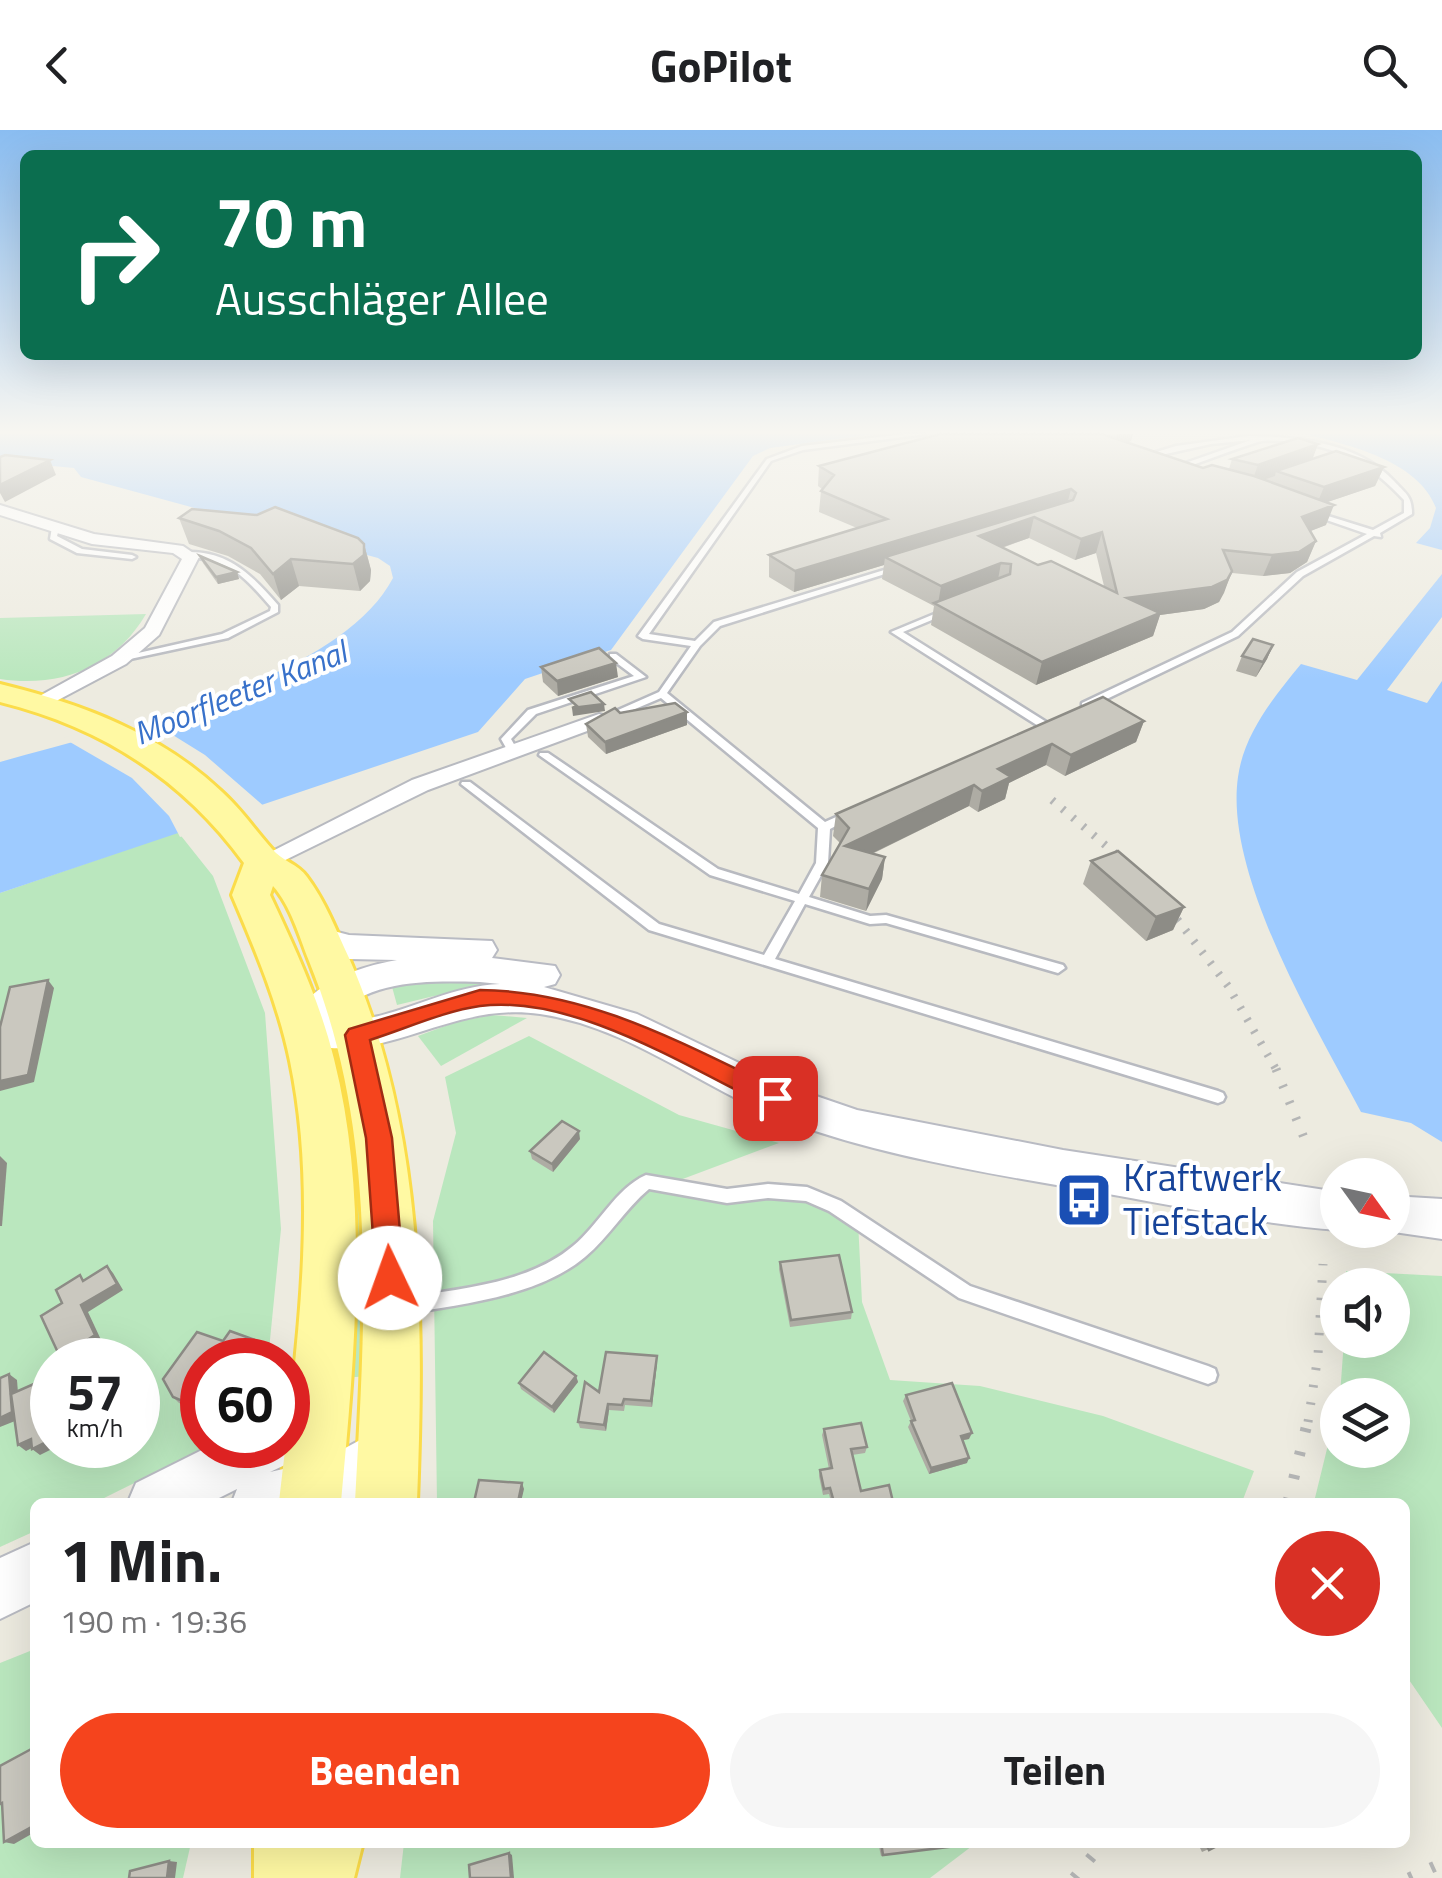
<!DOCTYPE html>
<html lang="de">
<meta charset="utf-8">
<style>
body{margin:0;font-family:"Titillium Web",sans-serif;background:#f6f6f6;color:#202124;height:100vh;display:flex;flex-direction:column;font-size:38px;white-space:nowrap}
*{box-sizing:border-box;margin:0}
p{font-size:32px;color:#757577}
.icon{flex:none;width:55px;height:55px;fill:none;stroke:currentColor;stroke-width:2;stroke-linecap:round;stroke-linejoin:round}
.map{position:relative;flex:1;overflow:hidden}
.details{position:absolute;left:30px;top:1368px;width:1380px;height:350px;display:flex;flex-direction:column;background:#fff;border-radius:15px;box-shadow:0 10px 40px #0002}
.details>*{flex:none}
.top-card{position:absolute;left:20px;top:20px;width:1402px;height:210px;border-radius:15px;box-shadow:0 10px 40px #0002;background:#0b6e4f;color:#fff;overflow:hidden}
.needle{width:65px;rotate:123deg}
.fabs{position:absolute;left:1320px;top:1028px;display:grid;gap:20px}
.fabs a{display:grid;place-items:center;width:90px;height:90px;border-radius:50%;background:#fff;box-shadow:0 10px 40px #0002;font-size:50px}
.speed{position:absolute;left:30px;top:1208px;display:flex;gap:20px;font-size:50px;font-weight:700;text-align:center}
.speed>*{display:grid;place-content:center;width:130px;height:130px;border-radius:50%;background:#fff;box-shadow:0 10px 40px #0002;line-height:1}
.speed small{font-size:25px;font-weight:400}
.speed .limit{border:15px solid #d22;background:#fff;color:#111}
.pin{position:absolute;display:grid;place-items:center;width:85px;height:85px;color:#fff;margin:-42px;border-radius:20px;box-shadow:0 5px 15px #0006}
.me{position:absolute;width:110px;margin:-55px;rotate:357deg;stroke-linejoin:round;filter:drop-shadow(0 0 8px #0008)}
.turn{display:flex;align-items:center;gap:35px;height:210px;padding:0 30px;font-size:45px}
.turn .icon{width:130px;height:130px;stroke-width:2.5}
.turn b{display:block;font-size:70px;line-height:85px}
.round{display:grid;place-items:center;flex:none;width:105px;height:105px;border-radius:52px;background:#f6f6f6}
.overview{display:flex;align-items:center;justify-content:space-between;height:170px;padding:0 30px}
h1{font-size:60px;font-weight:700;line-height:75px}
.cta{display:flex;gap:20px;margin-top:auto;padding:20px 30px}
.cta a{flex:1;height:115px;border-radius:60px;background:#f5441d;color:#fff;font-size:40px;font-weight:700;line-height:115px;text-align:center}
.cta a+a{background:#f6f6f6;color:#202124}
header{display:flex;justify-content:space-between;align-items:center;height:130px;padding:0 30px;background:#fff;font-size:45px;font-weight:700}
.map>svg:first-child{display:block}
</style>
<header><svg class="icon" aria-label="back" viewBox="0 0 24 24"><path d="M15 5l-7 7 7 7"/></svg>GoPilot<svg class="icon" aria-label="search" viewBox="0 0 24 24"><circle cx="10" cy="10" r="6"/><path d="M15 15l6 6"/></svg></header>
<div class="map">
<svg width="1442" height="1748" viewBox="0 0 1442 1748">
<rect width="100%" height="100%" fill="#edebe0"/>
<!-- green -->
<g fill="#bae7be" fill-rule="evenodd">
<path d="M146,484C115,537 61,558 0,549V488Z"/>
<path d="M178,702L213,746L265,883L281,1099L268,1230H202V1315H211L96,1372H35V1401L0,1417V763ZM52,1230H138V1315H52Z"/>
<path d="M458,848L508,852L504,859L434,866L397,875L391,853Z"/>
<path d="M492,885L527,888L441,936L418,906L456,892Z"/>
<path d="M529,906L679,985L779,1013L672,1053L727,1066L807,1064L858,1091L862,1172L890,1250L980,1256L1103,1286L1254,1341L1242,1372H437L433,1091L456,1003L445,947Z"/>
<path d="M347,932L368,1084L369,1246L342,1248L335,933Z"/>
<path d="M1346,1141L1442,1146V1598L1405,1544V1372H1314L1337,1278L1338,1320H1392V1265H1340L1344,1210H1392V1155H1346Z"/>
<path d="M35,1519V1712L191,1713L183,1748H0V1533Z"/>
<path d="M404,1713H976L930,1748H400Z"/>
</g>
<!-- water -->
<g fill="#9ecbff">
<path d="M0,304H875L770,318L753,326L611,520L525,549L478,602L0,763V632C109,600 338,553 393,448L390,436L378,428L81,347L74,338L30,334L0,340Z"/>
<path d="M1305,304H1442V420L1416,413L1430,398L1436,378C1418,330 1348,315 1305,304Z"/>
<path d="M1442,444V487L1387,560L1427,573L1442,551V1012L1411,993L1361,982C1315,895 1224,745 1238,647C1244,603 1274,567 1301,534L1357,550Z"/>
</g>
<!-- pier -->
<path fill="#edebe0" d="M139,584L205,625L266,678L180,707L169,686L132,648L63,608Z"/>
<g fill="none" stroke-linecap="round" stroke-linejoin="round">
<!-- lane casing -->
<g stroke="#b8bac0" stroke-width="5">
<g id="lane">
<path d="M905,304H926L803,320L771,331L649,504L695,511L714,492L904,434V438L720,496L700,516L667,563L825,692L845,683H853V687L830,699L828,733L809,767L870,786L886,785L1063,835L1065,838L1058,843L886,793L870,794L805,774L775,829L1218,961L1223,963L1225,967L1223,971L1218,973L649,800L461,654L462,652H470L659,794L764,825L795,771L710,745L539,625L540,623H548L718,739L799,764L816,733L818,698L661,568L609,590L605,591L600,588L659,562L691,516L643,509L638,506L767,329L802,316Z"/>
<path d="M1248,306C1299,307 1357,312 1394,351C1406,364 1412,366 1412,384L1380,403L1381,407L1374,406L1303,446L1238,506L1090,577H1082V573L1232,502L1297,442L1367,404L1312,385V381L1373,400L1404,383V370C1370,334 1346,320 1296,312C1284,311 1267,309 1258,312C1231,320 1204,332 1176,340L1174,337L1251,310L1211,314L1143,329L1140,327L1176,316Z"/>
<path d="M52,397L59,399L57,406L82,419L132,425L136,427L132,429L77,423L50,409Z"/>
<path d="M185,422C228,420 252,445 278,475V482L228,508L116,532V528L222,504L270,481L271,477C241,443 231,431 185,426Z"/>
<path d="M944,480L951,482L903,502L1048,593V597H1040L891,502Z"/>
<path d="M610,524H616L646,547L536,584L511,609L518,621L517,623H509L501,609L528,580L634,546L610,528Z"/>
<path d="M646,1045L727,1059L768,1054L807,1057L841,1071L970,1156L1208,1236L1215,1239L1217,1245L1215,1251L1208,1254L959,1168L829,1081L806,1071L768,1068L727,1073L649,1059C625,1079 609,1107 585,1127C539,1166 460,1175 402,1184L396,1182L393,1176L396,1170L402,1168C458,1159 528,1154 573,1116C599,1095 615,1059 646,1045Z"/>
</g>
</g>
<!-- street casing -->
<g stroke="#b8bac0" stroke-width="4">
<g id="street">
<path d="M0,375L94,404L183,416L199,427L159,505L126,534L43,578L33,572L36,568L112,526L145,498L182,429L173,423L92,414L0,385Z"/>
<path d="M599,584L606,586V594L428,660L271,737H255L251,732L412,650Z"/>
</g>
</g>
<!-- secondary casing -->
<g stroke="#b9bbc3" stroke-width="4">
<g id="secondary">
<path d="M322,798L349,805L492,811L497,820L492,828L555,836L560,845L555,854L544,857L637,884L787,956L857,980L1063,1020L1338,1062L1339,1100C1264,1095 1188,1078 1114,1065C1006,1046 894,1030 789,992C705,961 631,897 540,884C445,870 376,945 290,908L285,898C308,856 351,838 397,830L349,829L310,819L304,810L310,801ZM480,852L500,854C441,856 389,895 331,891C366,848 431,851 480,852Z"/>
<path d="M1392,1066L1442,1069V1109L1380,1100H1392Z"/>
<path d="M388,1295L407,1302L414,1321C386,1389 292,1372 232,1372L237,1359L211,1372H128L136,1353L212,1315H288V1299L294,1315L287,1334L270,1342L323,1330Z"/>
<path d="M35,1412V1472L0,1489V1428Z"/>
</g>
</g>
<!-- primary casing -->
<g stroke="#fbdc4a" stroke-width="6">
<g id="primary">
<path d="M0,554C82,574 160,603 222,662C241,679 255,700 272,719C282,731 298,734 307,747C325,771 336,800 349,828C424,998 424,1190 417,1372H355C365,1190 379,1003 309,831C299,806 291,776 273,756L270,765C295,818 320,872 334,929C370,1071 354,1229 341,1372H279C295,1231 320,1075 290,931C278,873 255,819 232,765L244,733C183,649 101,597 0,572Z"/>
<path d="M254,1712H363L354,1748H254Z"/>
</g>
</g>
<!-- lane -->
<use href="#lane" fill="#fff" fill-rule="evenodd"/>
<!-- street -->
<use href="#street" fill="#fff" fill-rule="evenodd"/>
<!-- secondary -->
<use href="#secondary" fill="#fff" fill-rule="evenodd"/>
<!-- primary -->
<use href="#primary" fill="#fff9a3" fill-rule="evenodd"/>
<!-- rail-far2 -->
<g stroke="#b4b5b5" stroke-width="8" stroke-dasharray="2.5 11" stroke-linecap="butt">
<path d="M1052,670L1137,742"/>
<path d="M1161,768L1228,856L1277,941"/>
</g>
<!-- rail-far1 -->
<g stroke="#b4b5b5" stroke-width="9" stroke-dasharray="2.5 15" stroke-linecap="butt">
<path d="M1276,939L1309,1020"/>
<path d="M1308,1292L1318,1225L1323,1134"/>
</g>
<!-- rail -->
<g stroke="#b4b5b5" stroke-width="11" stroke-dasharray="4 20" stroke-linecap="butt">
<path d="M1288,1372L1308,1290"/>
<path d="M1074,1748L1104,1712"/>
<path d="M1409,1748L1442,1733"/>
</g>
</g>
<!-- wall -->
<g fill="#aeaca4" fill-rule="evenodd">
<path d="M940,304H1133L1131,311L1127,312L1203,338L1229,339L1232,329L1318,314L1312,329L1384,337L1375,356L1327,372L1326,395L1310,401L1316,411L1307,432L1290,443L1263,446L1232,443L1219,472L1204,479L1160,485L1153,506L1036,555L931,495L934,476L882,449L884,435L794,462L769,447V425L857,398L819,382L821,361L822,359L818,356L819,336ZM1029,408L1075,430L1096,423L1104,456L1038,435L1002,418Z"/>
<path d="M179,388L364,414L371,440L370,451L360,461L299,456L281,470L260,444L228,426L189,414Z"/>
<path d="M200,426L237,442L239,449L218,454L203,433Z"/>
<path d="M1273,515L1267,529L1256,547L1236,541L1242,526Z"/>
<path d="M541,537L618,547L558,566L543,552Z"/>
<path d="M1103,567L1144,591L1136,612L1065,646L1046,635L1009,653L1005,669L978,682L969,676L872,724L885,727L882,749L866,781L820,767L822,745L840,713L833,706L836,684Z"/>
<path d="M687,582V595L606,624L588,607L586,594L620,583Z"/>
<path d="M1091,731L1184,777L1173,800L1146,811L1083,754Z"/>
<path d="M580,1009L553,1042L532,1029L530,1021Z"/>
<path d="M780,1132L852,1182L851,1189L790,1197L779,1139Z"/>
<path d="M230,1201L263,1213L268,1220L261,1230H202V1283L179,1273L173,1267L163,1249L197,1202L223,1211Z"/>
<path d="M657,1226V1233L652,1277L625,1275L624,1281L609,1280L606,1301L580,1298L578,1292L599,1262Z"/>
<path d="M576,1246L578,1252L554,1283L521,1259L519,1253Z"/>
<path d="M906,1265L969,1309L963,1310L967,1333L929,1344L908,1297L911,1291L903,1271Z"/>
<path d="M824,1299L867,1317L865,1323L852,1325L861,1361L893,1372H831L829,1364L823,1365L819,1346L820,1340L829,1339L822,1305Z"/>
<path d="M878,1712H964L965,1715L881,1726Z"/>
<path d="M1197,1712H1225L1202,1722Z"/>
</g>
<!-- shaded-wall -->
<g fill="#8d8c86">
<path d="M1117,304H1133L1131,311L1114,316Z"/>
<path d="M1318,314L1311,333L1276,341L1275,346L1251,354L1258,335Z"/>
<path d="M50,330L56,345L5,372L0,363V355Z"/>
<path d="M1384,337L1375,356L1316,376L1324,357Z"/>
<path d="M1071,359L1066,379L1034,387L1029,408L975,427H885L884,435L794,462L795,441Z"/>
<path d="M1334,375L1326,395L1293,408L1302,387Z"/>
<path d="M1102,402L1096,423L1075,430L1081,409Z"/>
<path d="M1316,411L1307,432L1290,443L1263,446L1272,425Z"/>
<path d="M364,414L371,440L370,451L360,461L353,434Z"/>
<path d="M291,429L299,456L281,470L273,444Z"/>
<path d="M1001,433L997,455L938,474L941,456Z"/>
<path d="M1232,441L1224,463L1219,472L1204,479L1160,485L1153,506L1036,555L1042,532L1127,468Z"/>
<path d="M237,442L239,449L218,454L216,447Z"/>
<path d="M1273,515L1267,529L1256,547L1263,532Z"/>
<path d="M616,533L618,547L558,566L557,551Z"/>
<path d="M604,574L605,581L573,586L572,578Z"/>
<path d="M687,582V595L606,624L605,612Z"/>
<path d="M1144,591L1136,612L1065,646L1071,625Z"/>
<path d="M1052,614L1046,635L1009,653L1005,669L978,682L982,661L998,639Z"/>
<path d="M974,655L969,676L842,738L845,716Z"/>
<path d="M885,727L882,749L866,781L869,759Z"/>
<path d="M1184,777L1173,800L1146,811L1156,787Z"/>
<path d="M48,850L54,858L34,952L0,961V951Z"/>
<path d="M579,1001L580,1009L553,1042L552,1034Z"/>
<path d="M0,1026L7,1033L2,1096H0Z"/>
<path d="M107,1136L113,1143L123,1160L88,1182L102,1212L72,1230H64L60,1227L81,1175Z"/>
<path d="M263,1213L268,1220L261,1230H252Z"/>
<path d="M657,1226V1233L652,1277L651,1271Z"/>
<path d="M9,1244L17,1250L20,1289L0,1297V1288Z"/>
<path d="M576,1246L578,1252L554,1283L552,1277Z"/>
<path d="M608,1274L609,1280L606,1301L604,1295Z"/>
<path d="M972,1303L969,1309L958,1311L961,1306Z"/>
<path d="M31,1309L38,1315L26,1321L18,1315Z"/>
<path d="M52,1309V1315H60L40,1325L32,1319Z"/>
<path d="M969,1328L967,1333L929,1344L931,1338Z"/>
<path d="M522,1353L524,1359L521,1372H518Z"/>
<path d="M35,1695V1702L14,1714L4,1712Z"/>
<path d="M509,1723L512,1725L514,1748H511Z"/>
<path d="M169,1731L177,1732L175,1748H167Z"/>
</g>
<!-- building -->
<g fill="#cac8bf" stroke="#8d8c86" stroke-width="2.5" fill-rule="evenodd">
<path d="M940,304H1102L1203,338L1212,335L1254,346L1334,375L1302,387L1316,411L1299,422L1272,425L1223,420L1232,441L1227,450L1212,457L1127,468L1160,483L1042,532L934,473L1010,444L1011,434L1001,433L941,456L885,427L1073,370L1076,363L1071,359L795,441L769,425L887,389L821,361L834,345L819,336ZM1034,387L1081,409L1102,402L1117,463L1051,431L1038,435L979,406Z"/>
<path d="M1298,308L1318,314L1258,335L1232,329Z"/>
<path d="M1336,321L1384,337L1324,357L1276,341Z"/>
<path d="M5,325L50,330L0,355V327Z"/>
<path d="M275,377L358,408L364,414V425L353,434L291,429L273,444L251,418L219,401L179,388L192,379L257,385Z"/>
<path d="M200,426L237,442L216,447Z"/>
<path d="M1253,509L1273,515L1263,532L1242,526Z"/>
<path d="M599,518L616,533L557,551L541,537Z"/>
<path d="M591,562L604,574L572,578L577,576L569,569Z"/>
<path d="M1103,567L1144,591L1071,625L1052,614L998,639L1011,647L982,661L974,655L845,716L885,727L869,759L822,745L849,698L836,684Z"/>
<path d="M675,573L687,582L605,612L586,594L615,578L620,583Z"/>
<path d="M1118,721L1184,777L1156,787L1091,731Z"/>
<path d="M48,850L28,945L0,951V897L10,857Z"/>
<path d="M562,991L579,1001L552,1034L530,1021Z"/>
<path d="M839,1125L852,1182L791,1190L780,1132Z"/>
<path d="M107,1136L117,1154L81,1175L95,1205L60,1227L41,1186L62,1173L56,1160L80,1145L83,1151Z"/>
<path d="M230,1201L263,1213L252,1230H202V1279L173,1267L163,1249L197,1202L223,1211Z"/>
<path d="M544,1222L576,1246L552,1277L519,1253Z"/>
<path d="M606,1222L657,1226L651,1271L624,1269L622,1275L608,1274L604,1295L578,1292L585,1252L599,1262Z"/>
<path d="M9,1244L12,1282L0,1288V1248Z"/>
<path d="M52,1246V1309L32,1319L31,1309L18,1315L11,1264Z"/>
<path d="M952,1253L972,1303L961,1306L969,1328L931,1338L911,1291L915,1290L906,1265Z"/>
<path d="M861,1293L867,1317L851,1319L861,1361L889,1355L893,1372H834L830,1358L824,1359L820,1340L832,1338L824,1299Z"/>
<path d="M479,1350L522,1353L518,1372H474Z"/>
<path d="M35,1617V1695L4,1712L2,1673L0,1674V1636Z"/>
<path d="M881,1712H964L965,1715L883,1725Z"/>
<path d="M1205,1712H1225L1209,1720Z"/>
<path d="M509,1723L511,1748H470L469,1735Z"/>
<path d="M169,1731L167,1748H129L130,1741Z"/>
</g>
<!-- sky -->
<linearGradient id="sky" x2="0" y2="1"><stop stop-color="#8abdf1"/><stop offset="0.55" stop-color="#f7f6f1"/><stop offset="1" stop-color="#f7f6f1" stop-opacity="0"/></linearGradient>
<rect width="1442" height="549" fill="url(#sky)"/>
<!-- route -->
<path fill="#f5441d" stroke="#9f2c13" stroke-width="2.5" d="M480,860C591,861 685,915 784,962L787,968L775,978L766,975C685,936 573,864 480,876C444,881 405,899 370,910L392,1008L404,1148L400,1157L390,1161L380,1157L376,1148L366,1008L345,905L349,899Z"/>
<!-- icons -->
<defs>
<g id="bus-square" transform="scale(2.875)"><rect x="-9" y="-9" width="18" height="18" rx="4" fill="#1a4fb4" stroke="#fff"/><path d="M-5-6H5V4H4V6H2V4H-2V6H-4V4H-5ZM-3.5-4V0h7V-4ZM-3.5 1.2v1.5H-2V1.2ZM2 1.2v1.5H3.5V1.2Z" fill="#fff"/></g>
</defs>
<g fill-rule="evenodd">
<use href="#bus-square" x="1084" y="1070"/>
</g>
<g text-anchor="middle" stroke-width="8" stroke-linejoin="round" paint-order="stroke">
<!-- far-water labels -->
<g font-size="32" font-style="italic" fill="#3871ca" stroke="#fff">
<text transform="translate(240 563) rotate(-22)" y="11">Moorfleeter Kanal</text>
</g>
<!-- transit labels -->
<g font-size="38" fill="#164399" stroke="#fff" text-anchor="start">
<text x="1123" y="1061">Kraftwerk<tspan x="1123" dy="44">Tiefstack</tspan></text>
</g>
</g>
</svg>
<div class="fabs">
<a><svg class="needle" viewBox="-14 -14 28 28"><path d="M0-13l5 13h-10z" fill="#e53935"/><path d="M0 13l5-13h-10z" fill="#757577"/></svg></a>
<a><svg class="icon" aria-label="sound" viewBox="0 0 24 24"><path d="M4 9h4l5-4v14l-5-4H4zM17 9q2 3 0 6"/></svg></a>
<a><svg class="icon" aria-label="layers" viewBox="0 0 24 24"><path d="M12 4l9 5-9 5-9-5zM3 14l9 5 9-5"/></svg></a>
</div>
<div class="speed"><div>57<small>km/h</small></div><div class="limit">60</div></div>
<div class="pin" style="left:775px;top:968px;background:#d93025"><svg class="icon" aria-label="arrive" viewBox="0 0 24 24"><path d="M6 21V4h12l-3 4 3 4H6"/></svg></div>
<svg class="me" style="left:390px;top:1148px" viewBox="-20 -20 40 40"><circle r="19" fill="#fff"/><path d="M0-13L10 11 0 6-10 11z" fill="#f5441d"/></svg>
<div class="top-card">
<div class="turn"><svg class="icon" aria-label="right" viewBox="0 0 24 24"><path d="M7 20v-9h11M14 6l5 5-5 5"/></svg><div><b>70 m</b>Ausschläger Allee</div></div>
</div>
<section class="details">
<div class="overview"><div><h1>1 Min.</h1><p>190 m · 19:36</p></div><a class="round" style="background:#d93025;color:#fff"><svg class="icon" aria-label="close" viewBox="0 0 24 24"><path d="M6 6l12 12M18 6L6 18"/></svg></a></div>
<div class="cta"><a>Beenden</a><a>Teilen</a></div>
</section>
</div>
